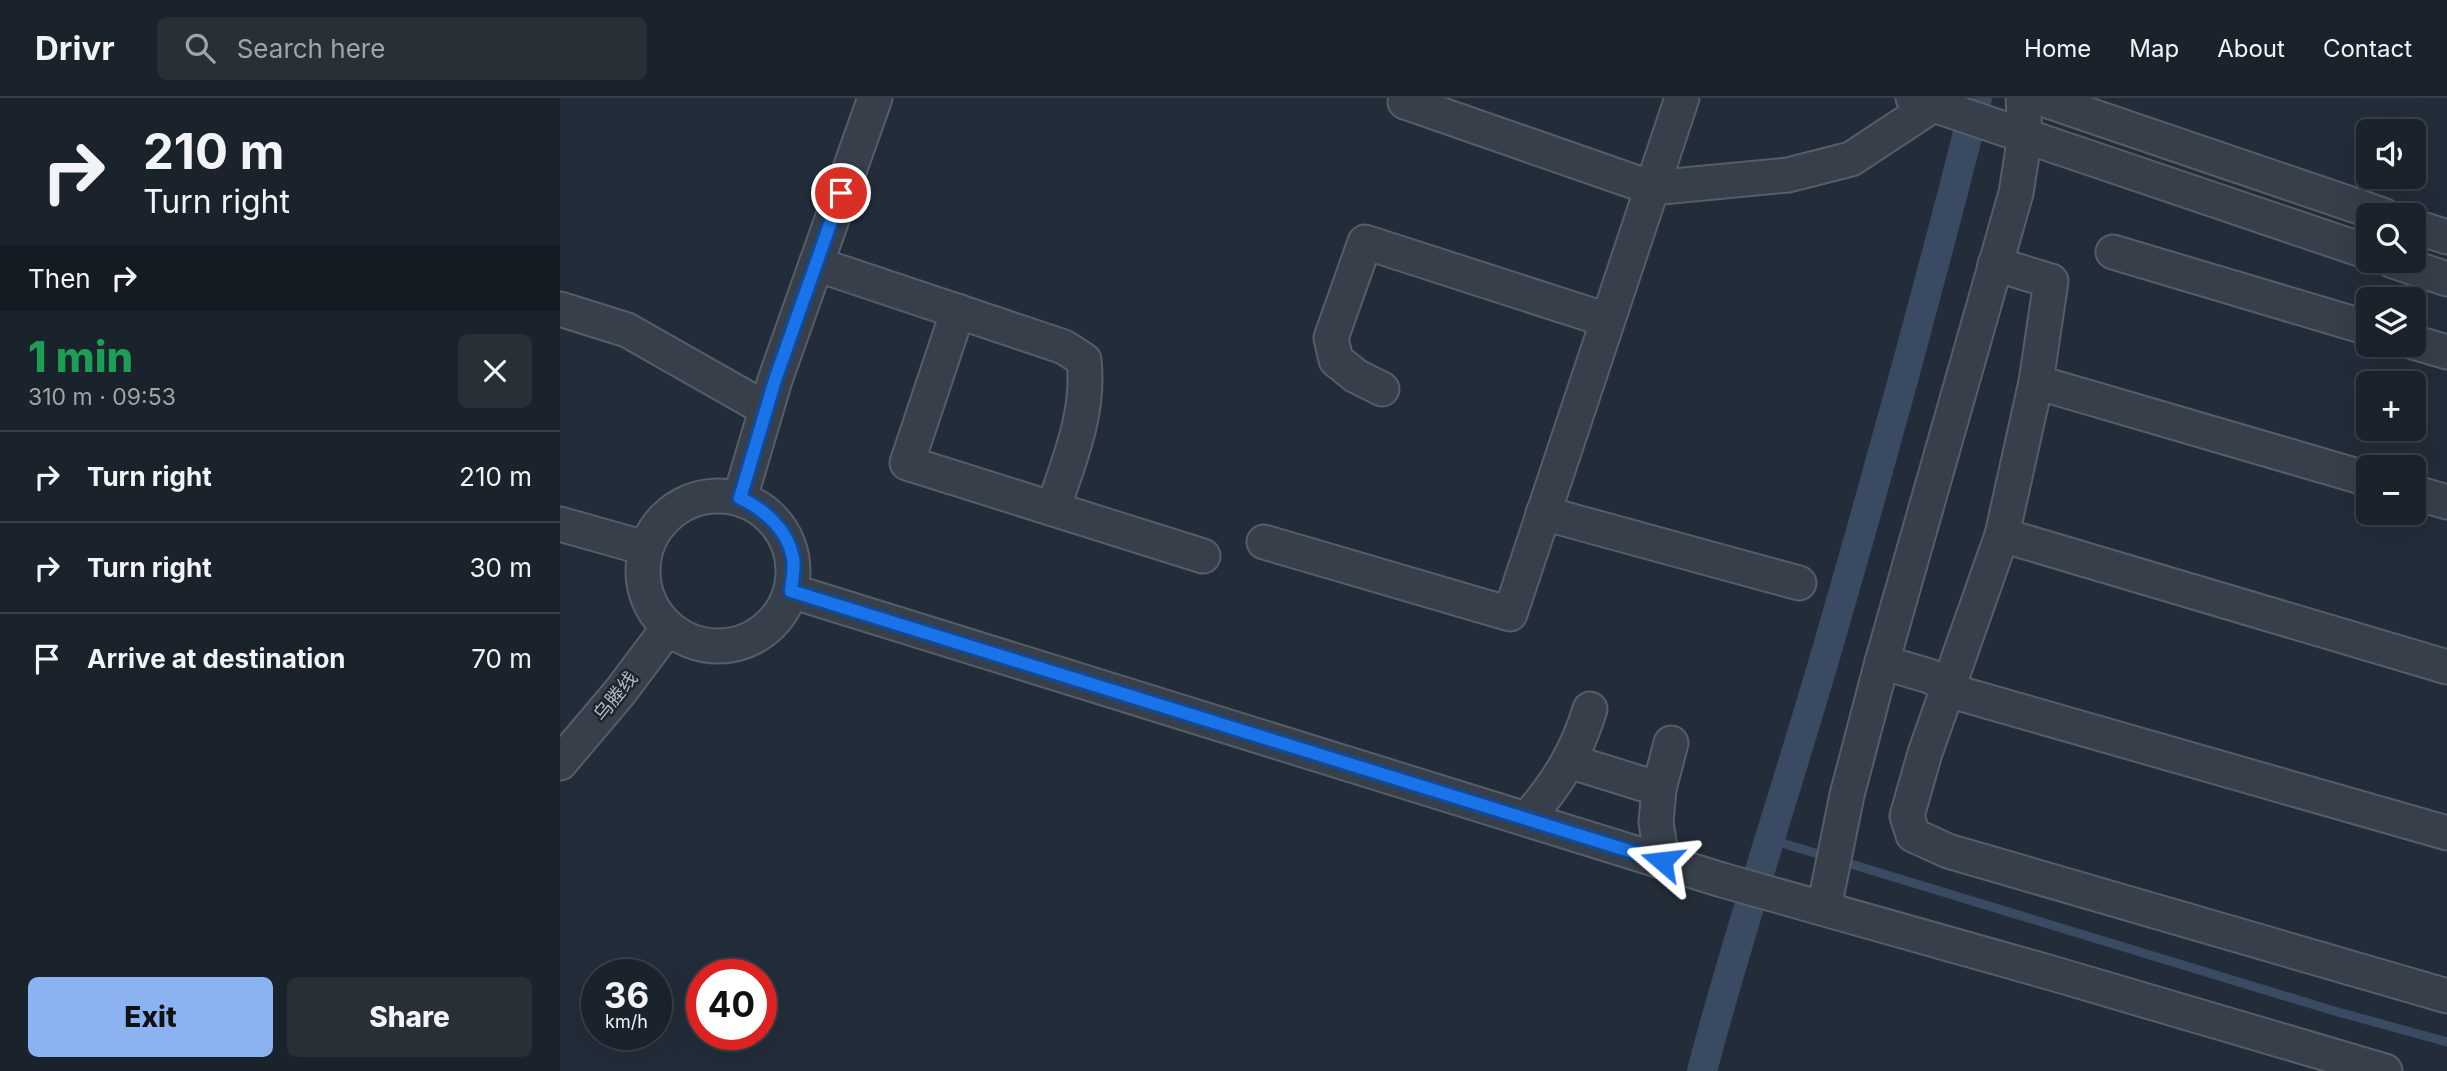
<!DOCTYPE html>
<meta charset="utf-8">
<style>
body{margin:0;font-family:Inter,"Noto Sans SC",sans-serif;background:#272f37;color:#f1f3f6;height:100vh;display:flex;flex-direction:column;font-size:26px;white-space:nowrap}
*{box-sizing:border-box;margin:0}
p{font-size:23px;color:#9fa4a9}
.icon{flex:none;width:38px;height:38px;fill:none;stroke:currentColor;stroke-width:2;stroke-linecap:round;stroke-linejoin:round}
.map{position:relative;flex:1;overflow:hidden}
.details{display:flex;flex-direction:column;background:#1a222b;width:560px}
.details>*{flex:none}
.top-card{background:#1a222b;color:#f1f3f6;overflow:hidden}
.buttons{position:absolute;left:1796px;top:21px;display:grid;gap:14px}
.buttons a{display:grid;place-items:center;width:70px;height:70px;border-radius:10px;background:#1a222b;box-shadow:0 7px 28px #0002,0 0 0 2px #383f47;font-size:35px}
.speed{position:absolute;left:21px;top:861px;display:flex;gap:14px;font-size:35px;font-weight:700;text-align:center}
.speed>*{display:grid;place-content:center;width:91px;height:91px;border-radius:50%;background:#1a222b;box-shadow:0 7px 28px #0002,0 0 0 2px #383f47;line-height:1}
.speed small{font-size:18px;font-weight:400}
.speed .limit{border:10px solid #d22;background:#fff;color:#111}
.pin{position:absolute;display:grid;place-items:center;width:60px;height:60px;color:#fff;margin:-30px;border:4px solid #fff;border-radius:50%;box-shadow:0 2px 7px #0007}
.me{position:absolute;width:77px;margin:-38px;rotate:287deg;stroke-linejoin:round;filter:drop-shadow(0 0 5px #0008)}
.turn{display:flex;align-items:center;gap:24px;height:147px;padding:0 28px;font-size:32px}
.turn .icon{width:91px;height:91px;stroke-width:2.5}
.turn b{display:block;font-size:49px;line-height:60px}
.then{display:flex;align-items:center;height:66px;padding:0 28px;background:#0003;gap:14px;font-size:26px}
.round{display:grid;place-items:center;flex:none;width:74px;height:74px;border-radius:10px;background:#272f37}
.headline{display:flex;align-items:center;justify-content:space-between;height:119px;padding:0 28px}
h1{font-size:42px;font-weight:800;line-height:52px;color:#1e9e55}
.primary-button{display:flex;gap:14px;margin-top:auto;padding:14px 28px}
.primary-button a{flex:1;height:80px;border-radius:10px;background:#8bb3f1;color:#111;font-size:28px;font-weight:800;line-height:80px;text-align:center}
.primary-button a+a{background:#272f37;color:#f1f3f6}
ul{padding:0;list-style:none}
li{display:flex;align-items:center;gap:21px;height:91px;padding:0 28px;border-top:2px solid #383f47}
li div{flex:1}
li b{display:block;font-size:26px}
li em{font-style:normal}
header{display:flex;align-items:center;gap:42px;box-sizing:border-box;height:98px;padding:0 35px;background:#1a222b;border-bottom:2px solid #383f47}
header strong{font-size:33px}
nav{display:flex;gap:38px;margin-inline-start:auto;font-size:24px}
.search{width:490px;height:63px;background:#272f37;display:flex;align-items:center;gap:18px;box-sizing:border-box;padding:0 24px;border-radius:10px;color:#9fa4a9;font-size:26px}
main{display:flex;flex:1;min-height:0}
.map>svg:first-child{display:block}
</style>
<header>
<strong>Drivr</strong>
<div class="search"><svg class="icon" aria-label="search" viewBox="0 0 24 24"><circle cx="10" cy="10" r="6"/><path d="M15 15l6 6"/></svg>Search here</div>
<nav><a>Home</a><a>Map</a><a>About</a><a>Contact</a></nav>
</header>
<main>
<section class="details">
<div class="top-card">
<div class="turn"><svg class="icon" aria-label="right" viewBox="0 0 24 24"><path d="M7 20v-9h11M14 6l5 5-5 5"/></svg><div><b>210 m</b>Turn right</div></div>
<div class="then">Then<svg class="icon" aria-label="right" viewBox="0 0 24 24"><path d="M7 20v-9h11M14 6l5 5-5 5"/></svg></div>
</div>
<div class="headline"><div><h1>1 min</h1><p>310 m · 09:53</p></div><a class="round"><svg class="icon" aria-label="close" viewBox="0 0 24 24"><path d="M6 6l12 12M18 6L6 18"/></svg></a></div>
<ul>
<li><svg class="icon" aria-label="right" viewBox="0 0 24 24"><path d="M7 20v-9h11M14 6l5 5-5 5"/></svg><div><b>Turn right</b></div><em>210 m</em></li>
<li><svg class="icon" aria-label="right" viewBox="0 0 24 24"><path d="M7 20v-9h11M14 6l5 5-5 5"/></svg><div><b>Turn right</b></div><em>30 m</em></li>
<li><svg class="icon" aria-label="arrive" viewBox="0 0 24 24"><path d="M6 21V4h12l-3 4 3 4H6"/></svg><div><b>Arrive at destination</b></div><em>70 m</em></li>
</ul>
<div class="primary-button"><a>Exit</a><a>Share</a></div>
</section>
<div class="map">
<svg width="1887" height="973" viewBox="0 0 1887 973">
<rect width="100%" height="100%" fill="#232d39"/>
<g fill="none" stroke-linecap="round" stroke-linejoin="round">
<!-- stream -->
<g stroke="#394a62" stroke-width="9">
<path d="M1209,741L1268,759"/>
<path d="M1281,763L1771,912L1887,944"/>
</g>
<!-- canal -->
<path stroke="#394a62" stroke-width="30" d="M1142,973C1181,824 1231,679 1273,531C1324,355 1372,178 1417,0"/>
<!-- minor casing -->
<g stroke="#555d67" stroke-width="37">
<g id="minor">
<path d="M1353,0L1808,154"/>
<path d="M1479,0L1823,117"/>
<path d="M845,4L1092,90L1228,77L1291,61L1373,7L1375,0"/>
<path d="M1853,128L1887,139"/>
<path d="M1553,154L1808,230"/>
<path d="M1833,163L1887,181"/>
<path d="M256,166L504,249L524,262C530,315 509,362 493,411"/>
<path d="M1435,166L1491,183L1476,284L1442,437L1365,655L1347,718L1353,737L1388,753L1887,898"/>
<path d="M0,211L67,232L206,311"/>
<path d="M398,213L347,365L643,458"/>
<path d="M1853,244L1887,254"/>
<path d="M1476,284L1808,381"/>
<path d="M822,291L796,278L776,262L771,240L805,144L1047,222"/>
<path d="M1853,394L1887,404"/>
<circle cx="158" cy="473" r="75"/>
<path d="M180,400L215,282L315,0"/>
<path d="M983,415L1239,485"/>
<path d="M0,426L85,450"/>
<path d="M1442,437L1887,569"/>
<path d="M704,444L950,516L1122,0"/>
<path d="M231,493L1162,782L1495,876L1825,973"/>
<path d="M1322,564L1369,578L1405,597L1887,735"/>
<path d="M1009,663L1099,691"/>
<path d="M0,665L60,594L108,530"/>
<path d="M967,721C997,685 1016,657 1030,611"/>
<path d="M1102,763L1096,724L1099,691L1111,645"/>
<path d="M1264,810L1287,697L1322,564L1456,95L1465,38L1463,0"/>
</g>
</g>
<!-- minor -->
<use href="#minor" stroke="#373f4a" stroke-width="33"/>
</g>
<g fill="none" stroke-linecap="round" stroke-linejoin="round">
<!-- route casing -->
<g stroke="#114b97" stroke-width="18">
<path id="route" d="M281,95L215,282L180,400C204,411 228,432 233,460C235,470 232,483 231,493L1102,763"/>
</g>
<!-- route -->
<use href="#route" stroke="#1a73e8" stroke-width="12"/>
</g>
<g text-anchor="middle" stroke-width="5" stroke-linejoin="round" paint-order="stroke">
<!-- street labels -->
<g font-size="19" fill="#b2bac6" stroke="#1c242e">
<text transform="translate(55 598) rotate(-51)" y="7">乌塍线</text>
</g>
</g>
</svg>
<div class="buttons">
<a><svg class="icon" aria-label="sound" viewBox="0 0 24 24"><path d="M4 9h4l5-4v14l-5-4H4zM17 9q2 3 0 6"/></svg></a>
<a><svg class="icon" aria-label="search" viewBox="0 0 24 24"><circle cx="10" cy="10" r="6"/><path d="M15 15l6 6"/></svg></a>
<a><svg class="icon" aria-label="layers" viewBox="0 0 24 24"><path d="M12 4l9 5-9 5-9-5zM3 14l9 5 9-5"/></svg></a>
<a>+</a>
<a>−</a>
</div>
<div class="speed"><div>36<small>km/h</small></div><div class="limit">40</div></div>
<div class="pin" style="left:281px;top:95px;background:#d93025"><svg class="icon" aria-label="arrive" viewBox="0 0 24 24"><path d="M6 21V4h12l-3 4 3 4H6"/></svg></div>
<svg class="me" style="left:1102px;top:763px" viewBox="-20 -20 40 40"><path d="M0-17L14 15 0 8-14 15z" fill="#1a73e8" stroke="#fff" stroke-width="4"/></svg>
</div>
</main>
